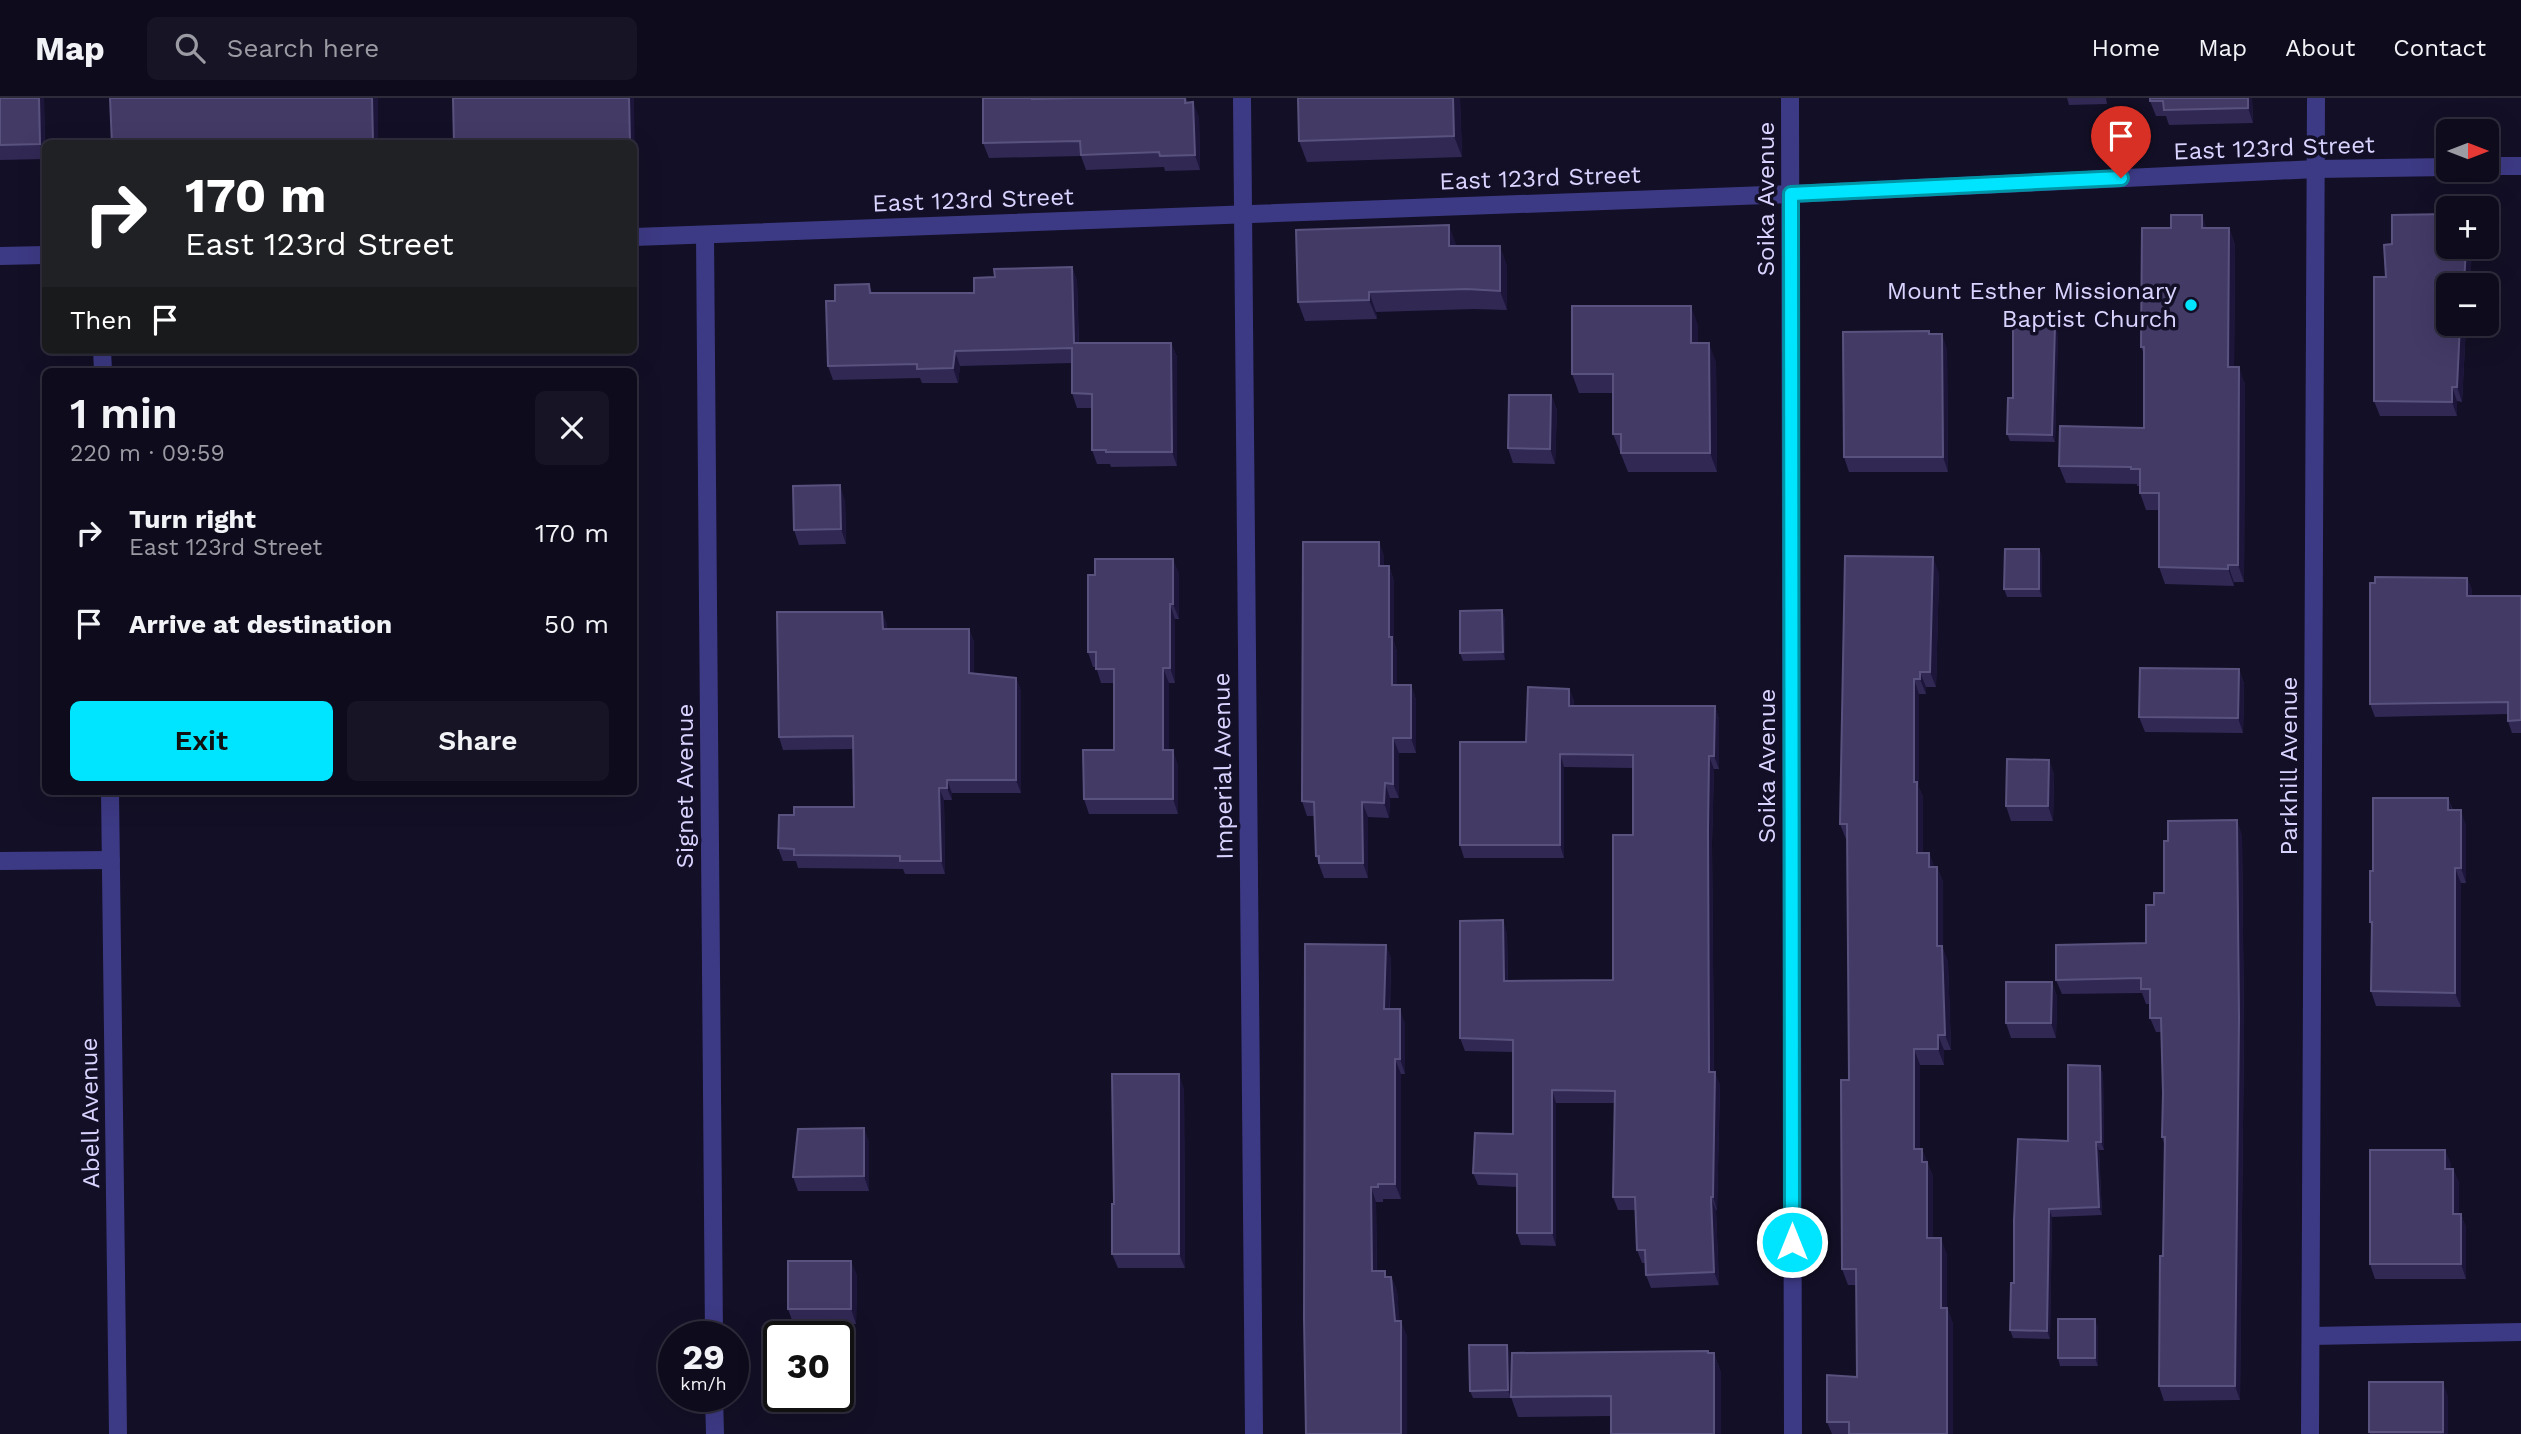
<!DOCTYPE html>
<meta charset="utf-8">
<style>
body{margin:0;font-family:"Work Sans",sans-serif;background:#171425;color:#f1f3f6;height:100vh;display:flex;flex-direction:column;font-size:26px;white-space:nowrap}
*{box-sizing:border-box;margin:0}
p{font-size:23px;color:#9b9ba3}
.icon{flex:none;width:38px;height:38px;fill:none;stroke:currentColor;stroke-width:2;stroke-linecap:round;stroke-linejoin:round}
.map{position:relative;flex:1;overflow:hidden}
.panel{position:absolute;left:42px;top:270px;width:595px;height:427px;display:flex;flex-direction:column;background:#0e0b1c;border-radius:10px;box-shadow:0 7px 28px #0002,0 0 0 2px #2e2b3b}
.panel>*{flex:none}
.banner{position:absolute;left:42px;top:42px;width:595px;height:214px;border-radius:10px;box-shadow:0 7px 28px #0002,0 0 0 2px #2e2b3b;background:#202124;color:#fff;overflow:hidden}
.needle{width:46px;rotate:90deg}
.tools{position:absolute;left:2436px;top:21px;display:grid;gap:14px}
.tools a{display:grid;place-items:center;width:63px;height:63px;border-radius:10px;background:#0e0b1c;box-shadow:0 7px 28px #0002,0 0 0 2px #2e2b3b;font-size:35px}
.speed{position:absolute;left:658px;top:1223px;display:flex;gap:14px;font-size:35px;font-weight:700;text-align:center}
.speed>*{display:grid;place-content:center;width:91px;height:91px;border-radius:50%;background:#0e0b1c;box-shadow:0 7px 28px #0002,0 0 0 2px #2e2b3b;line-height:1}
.speed small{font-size:18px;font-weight:400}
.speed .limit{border:4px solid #111;border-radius:10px;background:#fff;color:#111}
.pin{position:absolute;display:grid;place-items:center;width:60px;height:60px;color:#fff;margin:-72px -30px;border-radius:50% 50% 50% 0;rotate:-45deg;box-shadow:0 0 7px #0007}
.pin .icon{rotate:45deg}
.me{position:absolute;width:77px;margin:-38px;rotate:0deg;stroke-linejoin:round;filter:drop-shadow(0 0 5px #0008)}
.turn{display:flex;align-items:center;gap:24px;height:147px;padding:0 28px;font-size:32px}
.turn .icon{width:91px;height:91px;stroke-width:2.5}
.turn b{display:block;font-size:49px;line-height:60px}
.then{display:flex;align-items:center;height:66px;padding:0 28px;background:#0003;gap:14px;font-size:26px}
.round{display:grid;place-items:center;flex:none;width:74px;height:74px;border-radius:10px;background:#171425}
.head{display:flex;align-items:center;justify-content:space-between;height:119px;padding:0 28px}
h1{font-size:42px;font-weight:600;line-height:52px}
.primary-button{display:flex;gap:14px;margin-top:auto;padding:14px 28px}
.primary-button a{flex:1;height:80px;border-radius:10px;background:#00e5ff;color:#111;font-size:28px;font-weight:600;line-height:80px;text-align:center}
.primary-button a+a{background:#171425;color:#f1f3f6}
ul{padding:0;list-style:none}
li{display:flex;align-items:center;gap:21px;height:91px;padding:0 28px}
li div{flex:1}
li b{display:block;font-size:26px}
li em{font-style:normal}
header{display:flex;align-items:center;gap:42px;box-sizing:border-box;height:98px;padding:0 35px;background:#0e0b1c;border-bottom:2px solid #2e2b3b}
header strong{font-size:33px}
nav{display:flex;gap:38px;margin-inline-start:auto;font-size:24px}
.search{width:490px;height:63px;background:#171425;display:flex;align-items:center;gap:18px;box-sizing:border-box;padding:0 24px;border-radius:10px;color:#9b9ba3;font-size:26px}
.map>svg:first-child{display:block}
</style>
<header>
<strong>Map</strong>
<div class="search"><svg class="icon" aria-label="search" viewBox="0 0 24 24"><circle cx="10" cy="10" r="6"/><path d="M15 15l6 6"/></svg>Search here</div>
<nav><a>Home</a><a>Map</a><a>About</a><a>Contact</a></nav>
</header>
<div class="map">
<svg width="2521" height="1336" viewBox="0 0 2521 1336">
<rect width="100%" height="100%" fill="#130f26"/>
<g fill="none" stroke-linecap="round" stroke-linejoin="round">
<!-- minor -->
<g stroke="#3d3a85" stroke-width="18">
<path d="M1242,0L1254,1336"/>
<path d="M1790,0L1793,1336"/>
<path d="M2487,68H2521"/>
<path d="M705,137L714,1239"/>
<path d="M634,139L1791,96L2316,71L2448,69"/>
<path d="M0,158L46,157"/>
<path d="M102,252L103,273"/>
<path d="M110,693L118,1336"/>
<path d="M0,763L111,762"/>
<path d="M2311,1238L2521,1234"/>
<path d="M714,1298L715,1336"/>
<path d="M2310,1336L2316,0"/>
</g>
</g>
<!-- wall -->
<g fill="#312854">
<path d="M0,0H44L45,61L0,62Z"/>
<path d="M983,0H1034V1L1186,0L1188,5L1199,19L1200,72L1165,73L1164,69L1086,72L1081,58L989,60L983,45Z"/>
<path d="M1298,0H1460L1462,59L1307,64L1299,43Z"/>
<path d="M2067,0H2106L2107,6L2069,7Z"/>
<path d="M2252,0L2253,25L2169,27L2166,18H2156L2150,3Z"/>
<path d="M2207,130H2229L2235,147L2234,269L2245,286L2244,484H2234V488L2165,486L2159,469V412H2146L2140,395V388H2137V386L2066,385L2059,368L2144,330V256L2141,249Z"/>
<path d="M1456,146V148L1507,167V212L1474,211L1376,214L1377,221L1305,223L1298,204Z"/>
<path d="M2472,150L2470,187H2448V226H2468V228H2466L2462,304L2457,303V318H2380L2374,303L2386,179Z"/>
<path d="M1072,169L1077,183L1079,245H1171L1177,259V368L1111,369L1110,366H1097L1092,352V310H1077L1072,295V265L960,268L958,285H922L920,280L833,282L828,268L835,203L869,186L872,195H974L995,179Z"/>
<path d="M1698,227V245L1716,264L1717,374H1628L1613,336V295H1579L1572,276Z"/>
<path d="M1929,233L1930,236L1947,251L1948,374H1849L1844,359Z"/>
<path d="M2058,235L2055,344L2010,343L2007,336Z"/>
<path d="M1551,297L1557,312L1555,366L1513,365L1508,350Z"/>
<path d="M845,402L846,446L799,447L794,432Z"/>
<path d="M1379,444L1384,459V468H1389L1394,483V544L1397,554V587H1411L1416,602V655H1399V700H1390L1389,720L1368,719V780H1324L1316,758L1315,718H1307L1302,703Z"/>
<path d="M2039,451L2042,459V499H2007L2004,491Z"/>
<path d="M1179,475V521H1175V585H1169V652L1178,667V716H1089L1084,701L1114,652V585H1101L1096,569H1093L1088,554Z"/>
<path d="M1939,475L1936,589H1926V596H1919V690L1923,699V755H1929L1934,769H1937L1943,784V851L1948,864L1951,952H1944V967H1920V1051H1922L1933,1079V1140L1947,1156V1210L1953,1226V1336H1832L1827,1324L1857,1279L1856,1187H1848L1842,1171L1849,982L1847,741H1846L1840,726Z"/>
<path d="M2467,480L2472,492V498H2521V635H2512L2508,623V616L2375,619L2370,606Z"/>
<path d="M882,514L887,527V531H969L974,544V576L1016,580L1021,593V695H952V702H944L945,776H905L903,771L798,770L796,763H783L778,750L794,717L854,709L853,651L783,652L779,639Z"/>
<path d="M1505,520V562L1463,563L1460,555Z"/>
<path d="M2239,571L2244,586L2243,635L2145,634L2139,619Z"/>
<path d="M1569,591L1574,603V608H1715L1719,621V671H1714L1712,744L1714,974L1720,987L1717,1112H1716L1719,1187L1651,1190L1646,1177V1165H1642L1637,1152L1636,1112H1618L1613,1099L1615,1005H1556V1148L1521,1147L1517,1135V1089L1478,1087L1473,1075L1513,1036V954L1465,953L1460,940L1507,835L1508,883L1613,882L1633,737V670L1564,669V760H1464L1460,747L1526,644Z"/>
<path d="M2049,662L2054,677L2053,723H2011L2006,708Z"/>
<path d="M2448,700L2453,712L2466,727V785H2461V909L2376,908L2371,893L2372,830L2370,824L2373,773Z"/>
<path d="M2242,737L2244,934L2240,1302L2164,1303L2159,1288L2163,1158L2165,1049L2162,1039L2163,995L2161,934H2156L2150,920V906H2146L2142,895L2062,896L2056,882L2146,845L2154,807Z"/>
<path d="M1386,847L1391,861L1390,911L1405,925V976H1401V1101H1383V1104H1376L1377,1173L1387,1179H1391L1397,1193L1399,1223L1407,1238V1336H1306Z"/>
<path d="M2052,884L2057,899L2056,940H2011L2006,925Z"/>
<path d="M2103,975L2104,1052H2099L2102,1117L2052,1119L2050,1241L2013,1240L2010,1232L2014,1185L2068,1043Z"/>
<path d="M1184,991L1185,1170H1118L1112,1156L1114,1106Z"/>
<path d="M864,1030L869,1045V1093H798L793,1079Z"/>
<path d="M2445,1052L2451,1067V1071H2453L2459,1085V1116H2461L2466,1130V1181H2375L2370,1166Z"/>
<path d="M857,1177L856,1226L793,1225L788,1211Z"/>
<path d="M2098,1229V1268H2060L2058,1260Z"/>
<path d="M1510,1254L1511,1300H1473L1470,1293Z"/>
<path d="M1708,1255H1714L1721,1275V1336L1611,1318L1518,1319L1511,1299Z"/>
<path d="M2448,1298V1336H2370L2369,1334Z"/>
</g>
<!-- shaded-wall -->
<g fill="#1d163a">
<path d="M39,0H44L45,61L40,46Z"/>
<path d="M372,0H378V46H373Z"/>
<path d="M629,0H634L635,71L634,66V46H630Z"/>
<path d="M1453,0H1460L1462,59L1454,38Z"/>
<path d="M2248,0H2252L2253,25L2248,10Z"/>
<path d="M1193,4L1199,19L1200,72L1195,57Z"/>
<path d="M2202,117L2208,134L2202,130Z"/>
<path d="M1449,127L1456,146L1457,167L1449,148Z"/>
<path d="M2229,130L2235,147L2234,286L2228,269Z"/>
<path d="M1500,148L1507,167V212L1500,193Z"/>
<path d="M2466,149H2472V150L2470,187H2464Z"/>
<path d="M1072,169L1077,183L1079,259L1074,245Z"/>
<path d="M1369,194L1376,214L1377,221L1369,202Z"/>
<path d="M1691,208L1698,227V264L1691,245Z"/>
<path d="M2460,226H2465L2466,228L2462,304L2457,289Z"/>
<path d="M2055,227L2058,235L2055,344L2052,337Z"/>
<path d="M1942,236L1947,251L1948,374L1943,359Z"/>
<path d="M1171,245L1177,259V368L1172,354Z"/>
<path d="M1709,245L1716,264L1717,374L1710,355Z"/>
<path d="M955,253L960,268L958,285L953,270Z"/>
<path d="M2239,269L2245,286L2244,484L2238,467Z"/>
<path d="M2452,289L2457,303V318L2452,304Z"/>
<path d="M1551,297L1557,312L1555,366L1550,351Z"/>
<path d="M840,387L845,402L846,446L841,431Z"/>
<path d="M1379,444L1384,459V483L1379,468Z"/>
<path d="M2039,451L2042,459V499L2039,491Z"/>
<path d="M1933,459L1939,475L1936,589L1930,574Z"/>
<path d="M1173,461L1179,475V521L1173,506Z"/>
<path d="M2228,467L2234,484V488L2228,471Z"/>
<path d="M1389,468L1394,483V544L1397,554V601L1392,587L1389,539Z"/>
<path d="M2467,480L2472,492V510L2467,498Z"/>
<path d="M1170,506L1175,521V585L1170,570Z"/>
<path d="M1502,512L1505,520V562L1503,554Z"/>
<path d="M882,514L887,527V544L883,531Z"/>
<path d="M969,531L974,544V588L969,575Z"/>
<path d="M1163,570L1169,585V667L1163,652Z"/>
<path d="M2239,571L2244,586L2243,635L2238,620Z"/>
<path d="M1920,574L1926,589V596L1920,581Z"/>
<path d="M1016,580L1021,593V695L1016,682Z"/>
<path d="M1914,581L1919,596V690L1923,699V771L1917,755L1914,684Z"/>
<path d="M1411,587L1416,602V655L1411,640Z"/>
<path d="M1569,591L1574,603L1573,620L1569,608Z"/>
<path d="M1715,608L1719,621V671L1714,658Z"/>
<path d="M1393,640L1399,655V700L1393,686Z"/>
<path d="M1173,652L1178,667V716L1173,701Z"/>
<path d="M1560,656L1564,669V760L1560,747Z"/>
<path d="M1709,658L1714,671L1712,744L1714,987L1709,974L1708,731Z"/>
<path d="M2049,662L2054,677L2053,723L2048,708Z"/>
<path d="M947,682L952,695V702L947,690Z"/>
<path d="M1385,685L1390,700L1389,720L1384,705Z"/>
<path d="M939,690L944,702L945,776L941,763Z"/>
<path d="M2448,700L2453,714L2448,712Z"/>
<path d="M1362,704L1368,719V780L1363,765Z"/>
<path d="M2461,712L2466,727V785L2461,770Z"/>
<path d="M2237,722L2242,737L2244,934L2240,1302L2235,1288Z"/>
<path d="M1929,755L1935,771L1929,769Z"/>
<path d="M1937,769L1943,784V851L1948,864L1951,952L1945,937L1937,848Z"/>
<path d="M2455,770L2461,785V909L2455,895Z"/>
<path d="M1503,822L1507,835L1508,896L1504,883Z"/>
<path d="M1386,847L1391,861L1389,925L1384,911Z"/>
<path d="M2052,884L2057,899L2056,940L2051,925Z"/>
<path d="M1400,911L1405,925V976L1400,961Z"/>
<path d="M1938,937L1944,952V967L1938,951Z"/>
<path d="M1914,951L1920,967V1067L1914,1051Z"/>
<path d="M1395,961L1401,976V1101L1395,1086Z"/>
<path d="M2100,968L2103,975L2104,1052L2101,1044Z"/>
<path d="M1715,974L1720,987L1717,1112L1713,1099Z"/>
<path d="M1179,976L1184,991L1185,1170L1179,1156Z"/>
<path d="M1552,992L1556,1005V1148L1552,1135Z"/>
<path d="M864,1030L869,1045V1093L864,1078Z"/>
<path d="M2096,1044L2099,1052L2102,1117L2099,1109Z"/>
<path d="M1922,1051L1933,1079V1156L1927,1140Z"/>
<path d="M2445,1052L2451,1067V1085L2445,1071Z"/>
<path d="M2453,1071L2459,1085V1130L2453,1116Z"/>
<path d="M1371,1089L1376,1104L1377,1188L1372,1173Z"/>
<path d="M1711,1099L1716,1112L1719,1187L1714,1174Z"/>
<path d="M2049,1111L2052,1119L2050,1241L2047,1233Z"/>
<path d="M2461,1116L2466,1130V1181L2461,1166Z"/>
<path d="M1941,1140L1947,1156V1226L1941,1210Z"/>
<path d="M851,1163L857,1177L856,1226L851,1211Z"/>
<path d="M1391,1179L1397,1193L1401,1238L1395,1223Z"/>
<path d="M1947,1210L1953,1226V1336H1947Z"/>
<path d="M2095,1221L2098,1229V1268L2095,1260Z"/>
<path d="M1401,1223L1407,1238V1336H1401Z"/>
<path d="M1507,1247L1510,1254L1511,1300L1508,1292Z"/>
<path d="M1708,1253L1714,1271V1255L1721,1275V1336H1714Z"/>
<path d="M2443,1284L2448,1298V1336H2444L2443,1334Z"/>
</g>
<!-- building -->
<g fill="#433a66" stroke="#5a527e" stroke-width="2">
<path d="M0,0H39L40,46L0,47Z"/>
<path d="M110,0H372L373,46H112Z"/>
<path d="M453,0H629L630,46H454Z"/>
<path d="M983,0H1032V1L1077,0H1185V5L1193,4L1195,57L1160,58L1159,54L1081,57L1080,43L983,45Z"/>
<path d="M1298,0H1453L1454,38L1299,43Z"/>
<path d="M2150,0H2248V10L2164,12L2163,3H2150Z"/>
<path d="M2448,116V149H2466L2464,187H2448V226H2460L2457,289H2452V304L2374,303V179H2386L2384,147L2392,146V117Z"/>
<path d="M2171,117H2202V130H2229L2228,269H2239L2238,467H2228V471L2159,469V395H2140V371H2131V369L2059,368L2060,328L2144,330V249H2141L2142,130H2171Z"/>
<path d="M1449,127V148H1500V193L1467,191L1369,194V202L1298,204L1296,132Z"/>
<path d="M1072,169L1074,245H1171L1172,354H1106V352H1092V296L1072,295V250L955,253L953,270L917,271V266L828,268L826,203H835V187L869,186L870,195H974V180L995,179L994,171Z"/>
<path d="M1572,208H1691V245H1709L1710,355H1621V336H1613V276H1572Z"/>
<path d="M2055,227L2052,337L2007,336L2008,300H2013V228Z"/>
<path d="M1929,233V236H1942L1943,359H1844L1843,234Z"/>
<path d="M1509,297H1551L1550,351L1508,350Z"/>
<path d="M840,387L841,431L794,432L793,388Z"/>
<path d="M1303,444H1379V468H1389V539H1392V587H1411V640H1393V686L1385,685L1384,705L1362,704L1363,765H1319V758H1316L1314,704L1302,703Z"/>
<path d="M2005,451H2039V491H2004Z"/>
<path d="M1845,458L1933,459L1930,574H1920V581H1914V684H1917V755H1929V769H1937V848H1942L1945,937H1938V951H1914V1051H1922V1064H1927V1140H1941V1210H1947V1336H1849V1324H1827V1277L1857,1279L1856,1171H1842L1841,982H1849L1847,726H1840Z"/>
<path d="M1095,461H1173V506H1170V570H1163V652H1173V701H1084L1083,652H1114V571H1096V554H1088V477H1095Z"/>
<path d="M2375,479L2467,480V498H2521V622L2508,623V604L2370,606V485H2375Z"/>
<path d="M1502,512L1503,554L1460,555V513Z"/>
<path d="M777,514H882L883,531H969V575L1016,580V682H947V690H939L941,763H900V758L794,757V751L778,750L779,717H794V709H854L853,638L779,639Z"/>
<path d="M2140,570L2239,571L2238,620L2139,619Z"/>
<path d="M1528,589L1569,591V608H1715L1714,658H1709L1708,731L1709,974H1715L1713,1099H1711L1714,1174L1646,1177L1645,1152H1637L1635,1099H1613L1615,993L1552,992V1135H1517V1076L1473,1075L1475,1035L1513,1036V942L1460,940V823L1503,822L1504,883L1613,882V737H1633V657L1560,656V747H1460V644H1526Z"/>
<path d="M2007,661L2049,662L2048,708H2006Z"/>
<path d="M2373,700H2448V712H2461V770H2455V895L2371,893L2372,824H2370V773H2373Z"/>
<path d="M2237,722L2239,920L2235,1288H2159L2160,1158H2163L2165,1039H2162L2163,995L2161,920H2150V891H2141V880L2056,882V847L2146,845V807H2154V795H2164V743H2168V723Z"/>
<path d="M1305,846L1386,847L1384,911H1400V961H1395V1086H1378V1089H1371L1372,1173H1385V1179H1391L1395,1223H1401V1336H1306L1304,1220Z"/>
<path d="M2006,884H2052L2051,925H2006Z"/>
<path d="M2068,967L2100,968L2101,1044H2096L2099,1109L2049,1111L2047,1233L2010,1232L2011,1185H2014V1122L2018,1041L2068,1043Z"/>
<path d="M1112,976H1179V1156H1112V1106H1114Z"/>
<path d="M864,1030V1078L793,1079L798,1031Z"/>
<path d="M2370,1052H2445V1071H2453V1116H2461V1166H2370Z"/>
<rect x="788" y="1163" width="63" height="48"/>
<rect x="2058" y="1221" width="37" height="39"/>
<path d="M1469,1247H1507L1508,1292L1470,1293Z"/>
<path d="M1708,1253V1255H1714V1336H1611V1298L1511,1299L1512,1255Z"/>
<rect x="2369" y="1284" width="74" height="50"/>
</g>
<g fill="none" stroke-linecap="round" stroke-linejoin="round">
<!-- route casing -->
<g stroke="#0095a6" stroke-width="18">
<path id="route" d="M1792,1144L1791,96L2121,80"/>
</g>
<!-- route -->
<use href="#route" stroke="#00e5ff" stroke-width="12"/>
</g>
<!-- markers -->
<circle fill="#00e5ff" stroke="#130f26" stroke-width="2.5" cx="2191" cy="207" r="7"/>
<g text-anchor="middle" stroke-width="7" stroke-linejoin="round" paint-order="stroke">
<!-- street labels -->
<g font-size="24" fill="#d9d4ff" stroke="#130f26">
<text transform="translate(2274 50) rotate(-2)" y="8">East 123rd Street</text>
<text transform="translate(1540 80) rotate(-2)" y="8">East 123rd Street</text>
<text transform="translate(1766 101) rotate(-90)" y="8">Soika Avenue</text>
<text transform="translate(973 102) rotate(-2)" y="8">East 123rd Street</text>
<text transform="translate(1223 668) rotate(-91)" y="8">Imperial Avenue</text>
<text transform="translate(1767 668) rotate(-90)" y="8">Soika Avenue</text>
<text transform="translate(2289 668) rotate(-90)" y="8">Parkhill Avenue</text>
<text transform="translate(685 688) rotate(-90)" y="8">Signet Avenue</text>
<text transform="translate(90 1015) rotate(-91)" y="8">Abell Avenue</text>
</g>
<!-- poi labels -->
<g font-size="24" fill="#d9d4ff" stroke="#130f26" text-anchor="end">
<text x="2177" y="201">Mount Esther Missionary<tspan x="2177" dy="28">Baptist Church</tspan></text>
</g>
</g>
</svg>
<div class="tools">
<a><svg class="needle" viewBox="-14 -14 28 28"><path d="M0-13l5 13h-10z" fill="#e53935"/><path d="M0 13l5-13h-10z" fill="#9b9ba3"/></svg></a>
<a>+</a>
<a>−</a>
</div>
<div class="speed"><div>29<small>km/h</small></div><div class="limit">30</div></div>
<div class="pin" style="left:2121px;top:80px;background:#d93025"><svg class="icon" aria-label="arrive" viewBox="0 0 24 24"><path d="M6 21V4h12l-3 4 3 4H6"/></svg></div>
<svg class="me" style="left:1792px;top:1144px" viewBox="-20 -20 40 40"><circle r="17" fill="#00e5ff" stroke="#fff" stroke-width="3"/><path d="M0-11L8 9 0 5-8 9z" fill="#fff"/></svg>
<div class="banner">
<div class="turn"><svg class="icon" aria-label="right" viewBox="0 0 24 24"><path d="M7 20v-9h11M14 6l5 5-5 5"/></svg><div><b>170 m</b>East 123rd Street</div></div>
<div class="then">Then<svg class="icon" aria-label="arrive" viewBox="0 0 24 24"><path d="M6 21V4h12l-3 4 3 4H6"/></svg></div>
</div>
<section class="panel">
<div class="head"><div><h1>1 min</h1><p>220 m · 09:59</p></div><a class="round"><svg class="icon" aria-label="close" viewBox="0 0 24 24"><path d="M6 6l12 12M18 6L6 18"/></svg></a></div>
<ul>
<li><svg class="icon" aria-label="right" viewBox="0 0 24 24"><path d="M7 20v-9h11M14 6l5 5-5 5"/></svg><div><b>Turn right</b><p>East 123rd Street</p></div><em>170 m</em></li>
<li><svg class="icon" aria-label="arrive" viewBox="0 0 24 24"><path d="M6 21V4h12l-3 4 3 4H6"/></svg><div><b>Arrive at destination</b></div><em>50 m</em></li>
</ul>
<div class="primary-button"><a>Exit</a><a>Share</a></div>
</section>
</div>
